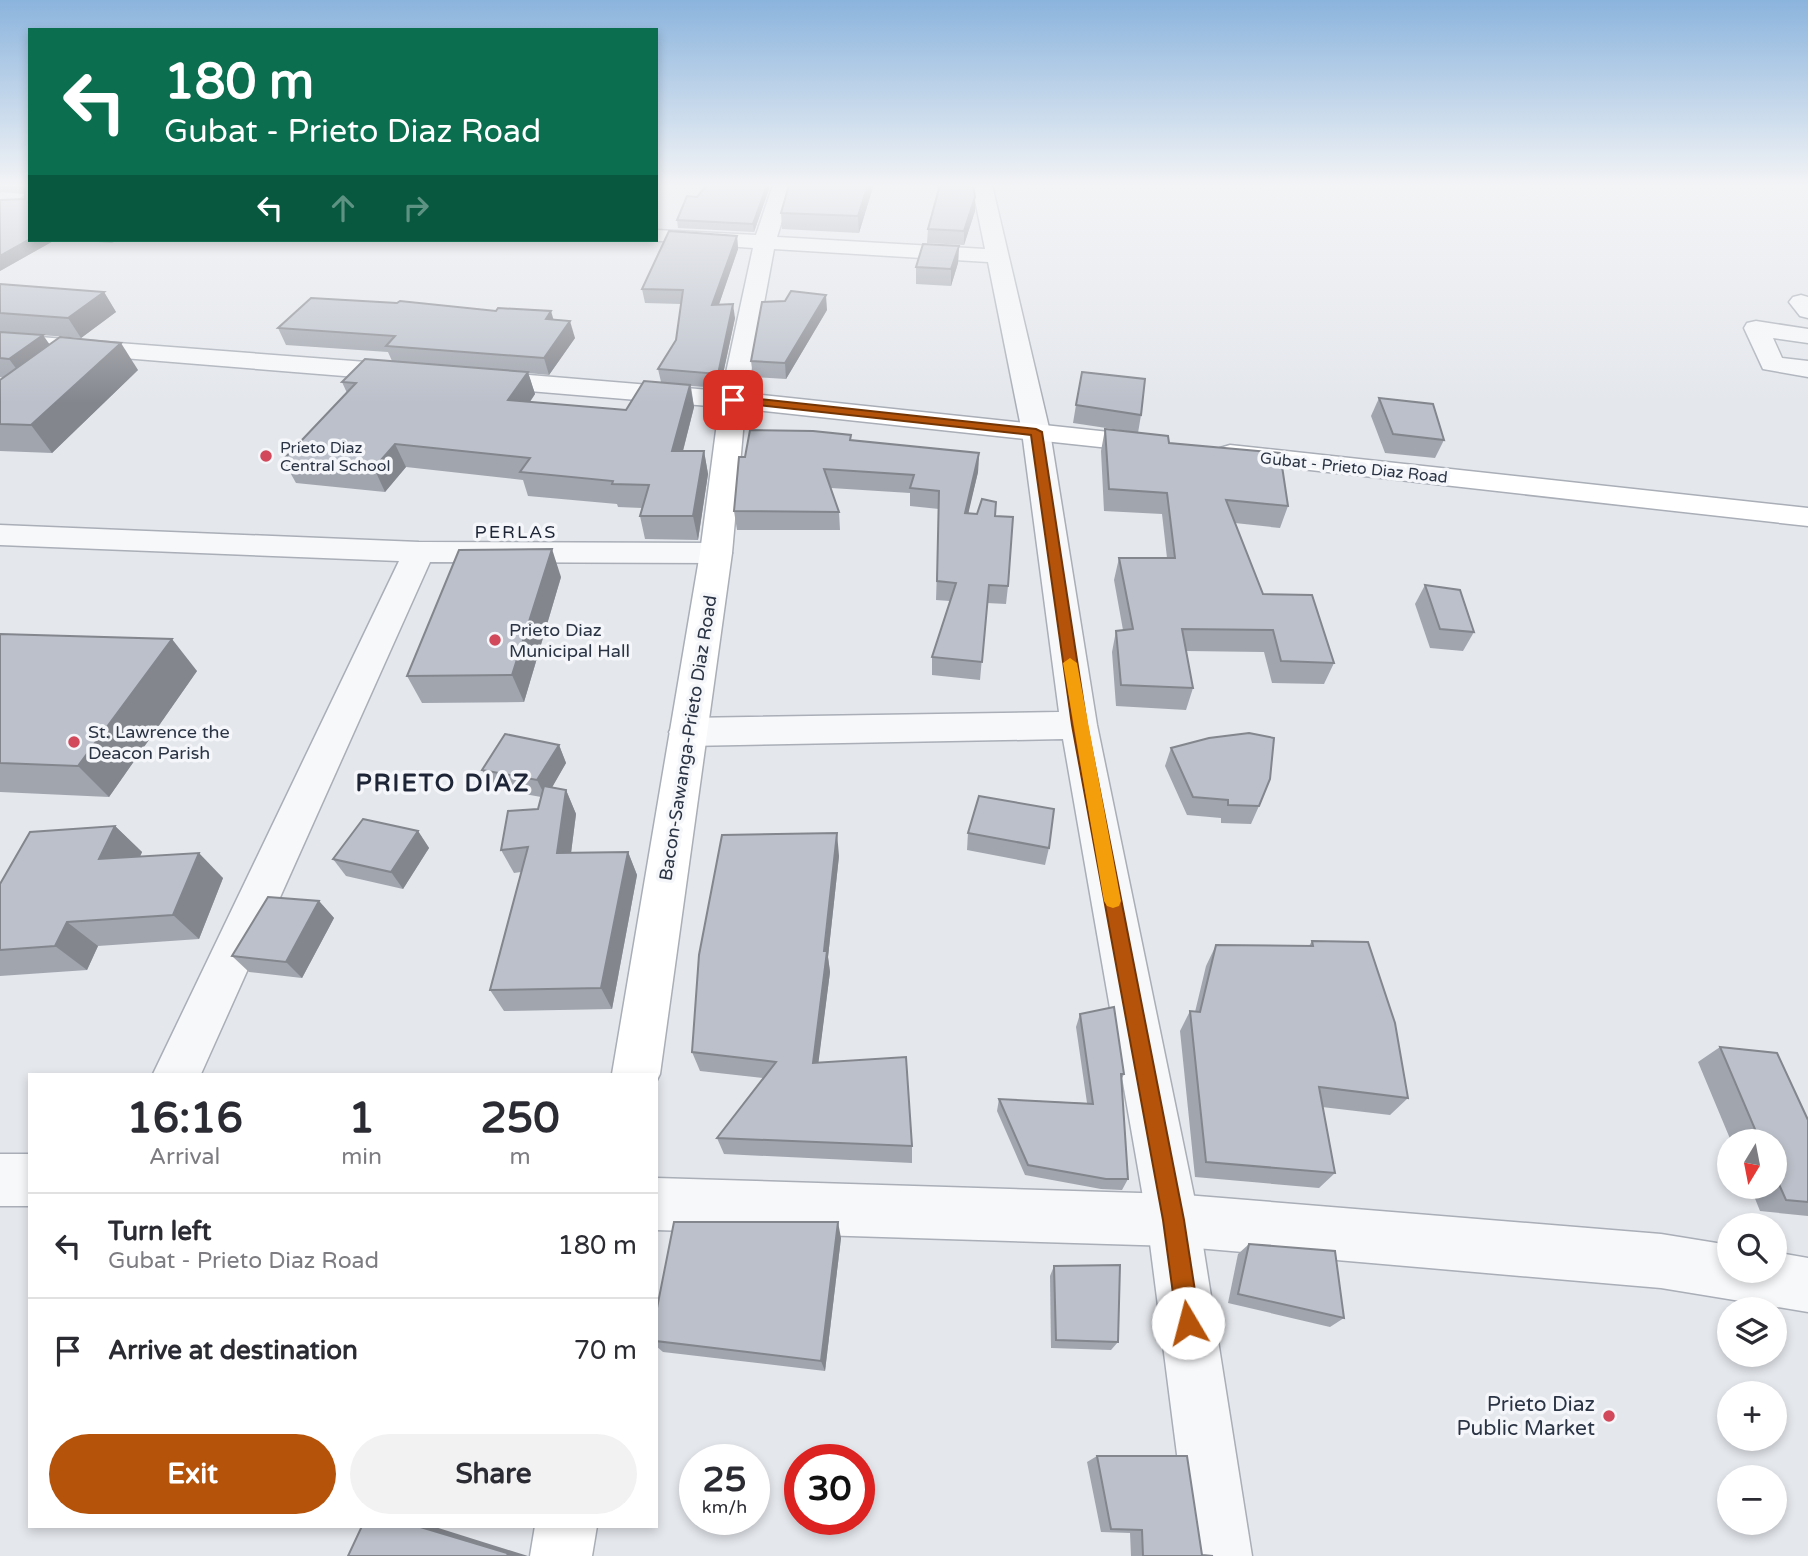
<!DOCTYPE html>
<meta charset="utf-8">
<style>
body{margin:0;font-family:"Varela Round",sans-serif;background:#f2f2f3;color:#2b2b33;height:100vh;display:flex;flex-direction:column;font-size:26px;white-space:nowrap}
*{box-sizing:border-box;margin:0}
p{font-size:23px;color:#7c7c81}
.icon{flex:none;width:38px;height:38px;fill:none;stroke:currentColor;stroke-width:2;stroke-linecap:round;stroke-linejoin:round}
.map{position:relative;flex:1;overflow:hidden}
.side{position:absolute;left:28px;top:1073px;width:630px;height:455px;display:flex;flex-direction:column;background:#fff;border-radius:0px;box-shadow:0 4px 10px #0003}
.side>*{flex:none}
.banner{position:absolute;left:28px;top:28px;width:630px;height:214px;border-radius:0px;box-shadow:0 4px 10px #0003;background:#0b6e4f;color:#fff;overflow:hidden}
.needle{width:46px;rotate:190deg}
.tools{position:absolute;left:1717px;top:1129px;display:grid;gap:14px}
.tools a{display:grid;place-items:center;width:70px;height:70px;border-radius:50%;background:#fff;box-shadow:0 4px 10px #0003;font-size:35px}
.speed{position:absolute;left:679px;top:1444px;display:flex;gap:14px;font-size:35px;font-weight:700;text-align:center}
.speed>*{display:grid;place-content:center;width:91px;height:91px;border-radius:50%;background:#fff;box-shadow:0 4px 10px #0003;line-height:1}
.speed small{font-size:18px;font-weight:400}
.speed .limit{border:10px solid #d22;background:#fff;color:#111}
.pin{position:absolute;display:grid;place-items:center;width:60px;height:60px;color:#fff;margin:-30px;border-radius:14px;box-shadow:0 4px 10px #0006}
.me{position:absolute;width:77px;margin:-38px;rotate:352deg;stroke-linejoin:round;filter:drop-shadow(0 0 5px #0008)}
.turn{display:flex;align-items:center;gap:24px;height:147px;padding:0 21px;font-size:32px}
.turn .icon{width:91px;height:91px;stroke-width:2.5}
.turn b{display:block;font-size:49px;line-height:60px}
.lanes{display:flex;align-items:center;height:66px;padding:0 21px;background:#0003;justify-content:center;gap:35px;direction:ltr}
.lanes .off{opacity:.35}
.eta{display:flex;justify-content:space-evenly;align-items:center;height:119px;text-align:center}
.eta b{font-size:42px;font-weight:800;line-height:49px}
.primary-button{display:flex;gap:14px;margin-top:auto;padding:14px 21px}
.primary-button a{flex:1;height:80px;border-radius:42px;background:#b45309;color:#fff;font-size:28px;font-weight:800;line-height:80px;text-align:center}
.primary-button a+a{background:#f2f2f3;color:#2b2b33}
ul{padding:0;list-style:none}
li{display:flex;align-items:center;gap:21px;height:105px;padding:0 21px;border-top:2px solid #e1e1e2}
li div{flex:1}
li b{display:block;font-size:26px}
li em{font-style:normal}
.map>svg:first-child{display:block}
</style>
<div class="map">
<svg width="1808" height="1556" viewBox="0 0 1808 1556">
<rect width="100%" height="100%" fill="#e4e7ec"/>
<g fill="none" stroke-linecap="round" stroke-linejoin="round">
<!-- minor casing -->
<g stroke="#a9aeb7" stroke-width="3">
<g id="minor">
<path d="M13,185H30V192L9,204L0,206V193Z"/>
<path d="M773,185H793L777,237L985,249L972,185H992L1050,432L1097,725L1199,1220L1252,1556H1190L1147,1220L1063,739L688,746L675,742L669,732L675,722L688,718L1059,712L1022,432L988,262L774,249L746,400L742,406L733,408L480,387L471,385L467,379L471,373L480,371L722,391L753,248L648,240H656V230L756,235Z"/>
<path d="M1801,295L1808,297V318L1800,316L1789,302L1793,297Z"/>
<path d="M1756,321L1808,329V343L1773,338L1782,358L1808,361V377L1763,369L1744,328L1747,323Z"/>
<path d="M0,334L406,365L415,368L419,373L415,378L406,381L0,348Z"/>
<path d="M0,525L419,542L716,543L727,546L732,553L727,560L716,563L430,562L201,1074H153L399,561L0,545Z"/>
</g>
</g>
<!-- tertiary casing -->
<g stroke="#a9aeb7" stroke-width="3">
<g id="tertiary">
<rect x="0" y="1154" width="30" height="52"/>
<path d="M656,1178L1173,1194L1661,1234L1729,1245V1270H1774V1252L1808,1258V1312L1661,1288L1173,1246L656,1230Z"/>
</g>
</g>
<!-- secondary casing -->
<g stroke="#a9aeb7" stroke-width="3">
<g id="secondary">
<path d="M733,392L1156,437L1166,439L1170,445L1166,451L1156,453L745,409L732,553L660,1074L656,1082V1074H612L700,553L720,400L724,394Z"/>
<path d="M1230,445L1808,508V526L1220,460L1216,454L1220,448Z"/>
<path d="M535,1526H597L592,1556H530Z"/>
</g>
</g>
<!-- minor -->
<use href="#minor" fill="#f7f8fa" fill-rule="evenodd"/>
<!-- tertiary -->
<use href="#tertiary" fill="#f7f8fa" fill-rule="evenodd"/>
<!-- secondary -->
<use href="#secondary" fill="#fff" fill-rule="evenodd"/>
</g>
<!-- wall -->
<g fill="#a1a5ae">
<path d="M0,185H30V240H55L0,271V200L25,199V194L0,192Z"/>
<path d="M873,187L859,233L782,229L781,213Z"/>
<path d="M769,189L754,232L678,228L677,220L697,197Z"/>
<path d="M975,197V211L964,245L927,243L928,229Z"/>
<path d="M737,236L738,249L719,304L735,318L720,388L691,386L694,407L683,451H704L708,474L698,540L645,539L640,516L642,508L618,507L617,504L528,496L523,480L406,467L385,492L296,483L283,460L347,393L342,382L392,361L388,352L286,345L278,328L554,320L575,338L549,375L528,373L535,394L530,402L626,410L661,382L658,369L676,340L681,304L645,303L642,289Z"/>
<path d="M66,240H117L112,243Z"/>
<path d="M959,246L958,263L951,286L916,284V267Z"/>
<path d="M0,284L104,292L116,312L81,338L41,335L49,344L138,370L52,453L0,451V380L4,378L0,377Z"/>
<path d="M827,310L786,379L753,377L751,361Z"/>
<path d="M1379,398L1444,440L1435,458L1385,453L1371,416Z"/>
<path d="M1076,405L1141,415L1138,433L1169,443L1288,506L1280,528L1235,523L1263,594L1334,663L1324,684L1272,683L1264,652L1186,651L1193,688L1186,710L1116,706L1112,652L1116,631L1123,630L1114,580L1119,558H1167L1162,514L1104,511L1101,451L1105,429L1133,432L1073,423Z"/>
<path d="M851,435V441L979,453L978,472L968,513L995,516L1008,586L1006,604L987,603L980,680L932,675V657L950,601L936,600L939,509L910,506V493L831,488L839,512L840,530H737L734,511L745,457Z"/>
<path d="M561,577L524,702L422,703L407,676Z"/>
<path d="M1425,585L1474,632L1463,651L1430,648L1415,604Z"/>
<path d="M0,634L197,671L109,797L0,792Z"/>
<path d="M559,745L566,763L552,787L566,790L576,814L571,853L628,852L637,875L612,1009L504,1011L490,990L521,872L514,873L501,850L538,809L541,797L492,788L482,770Z"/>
<path d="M1171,748L1259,806L1251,824L1221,823V818L1187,815L1165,766Z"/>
<path d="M115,826L142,852L140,857L223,878L199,939L98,946L87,970L0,976V884Z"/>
<path d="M418,831L429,848L403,889L346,876L333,859Z"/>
<path d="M968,833L1049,848L1045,865L967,850Z"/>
<path d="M839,856L828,957L830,972L818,1063L912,1146V1163L724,1154L717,1138L763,1078L700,1071L692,1052Z"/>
<path d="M319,901L334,918L302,978L249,972L232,956Z"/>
<path d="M1312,941L1408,1098L1390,1115L1322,1107L1335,1173L1319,1188L1195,1177L1180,1031L1190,1011L1195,1012L1206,966L1216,945L1309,946Z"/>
<path d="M1080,1014L1124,1074L1121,1081L1128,1179L1122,1190L1101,1189L1025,1175L997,1111L999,1099L1087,1103L1076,1027Z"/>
<path d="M1720,1047L1808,1120V1216L1760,1211L1750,1186H1774V1141H1731L1698,1062Z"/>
<path d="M841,1238L825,1371L663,1352L656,1346V1313Z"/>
<path d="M1249,1244L1344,1318L1330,1327L1228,1303L1238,1254Z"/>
<path d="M1054,1266L1118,1342L1111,1350L1051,1348L1050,1276Z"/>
<path d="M1097,1456L1202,1555L1213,1556H1131L1130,1533L1101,1532L1087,1462Z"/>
</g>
<!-- shaded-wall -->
<g fill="#83868d">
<path d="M767,185H768L769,189L754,232L753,224Z"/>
<path d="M868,185H873V187L859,233L858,216Z"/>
<path d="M975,197V211L964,245V231Z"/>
<path d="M737,236L738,249L714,319L712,305Z"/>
<path d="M30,240H55L0,271V256Z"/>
<path d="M959,246L958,263L951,286V269Z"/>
<path d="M104,292L116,312L81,338L68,318Z"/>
<path d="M826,295L827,310L786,379L785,363Z"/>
<path d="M733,304L735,318L720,388L718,374Z"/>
<path d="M551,311L556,328L546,319Z"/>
<path d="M570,321L575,338L549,375L544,358Z"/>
<path d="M43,335L57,355L24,379L9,359Z"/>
<path d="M121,343L138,370L52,453L31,425Z"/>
<path d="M528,372L535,394L515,423L508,400Z"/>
<path d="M690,385L694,407L677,474L672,451Z"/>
<path d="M395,444L406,467L385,492L374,468Z"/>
<path d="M704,451L708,474L698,540L693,516Z"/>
<path d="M979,453L978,472L964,532L965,513Z"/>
<path d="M552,549L561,577L524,702L512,675Z"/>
<path d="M172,639L197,671L109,797L78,766Z"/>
<path d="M559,745L566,763L546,798L537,780Z"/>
<path d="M566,790L576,814L568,876L557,853Z"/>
<path d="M115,826L142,852L127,885L99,859Z"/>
<path d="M418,831L429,848L403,889L391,872Z"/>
<path d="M837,833L839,856L828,957L830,972L816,1082L813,1063Z"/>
<path d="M628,852L637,875L612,1009L601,988Z"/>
<path d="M199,853L223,878L199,939L173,915Z"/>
<path d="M319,901L334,918L302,978L286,962Z"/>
<path d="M67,922L98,946L87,970L55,946Z"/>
<path d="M838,1222L841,1238L825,1371L821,1361Z"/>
<path d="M417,1526H432L528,1556H508Z"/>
</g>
<!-- building -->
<g fill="#bbc0ca" stroke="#83868d" stroke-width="2">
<path d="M25,185H30V239L0,256V200L25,199Z"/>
<path d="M707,185H767L753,224L677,220L687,196L697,197Z"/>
<path d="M789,185H868L858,216L781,213Z"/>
<path d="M940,185H973L975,197L964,231L928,229Z"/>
<path d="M669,231L737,236L712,305L733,304L718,374L658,369L676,340L683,290L642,289Z"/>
<path d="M923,244L959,246L951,269L916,267Z"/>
<path d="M0,284L104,292L68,318L0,313Z"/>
<path d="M791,291L826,295L785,363L751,361L762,302L785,301Z"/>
<path d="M311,298L397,303L400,301L496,311L498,308L551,311L546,319L570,321L544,358L386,346L395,336L278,328Z"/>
<path d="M0,332L43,335L9,359L0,358Z"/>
<path d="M60,337L121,343L31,425L0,424V380Z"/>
<path d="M365,359L528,372L508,400L626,410L644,381L690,385L672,451H704L693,516H640L649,485L612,484L613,481L520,472L530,458L395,444L374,468L283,460L356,383L342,382Z"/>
<path d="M1082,372L1145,379L1141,415L1076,405Z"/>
<path d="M1379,398L1433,404L1444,440L1393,434Z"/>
<path d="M1105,429L1168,436L1169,443L1280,453L1288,506L1226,500L1263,594L1312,595L1334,663L1281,661L1273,630L1182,629L1193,688L1121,685L1116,631L1133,629L1119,558H1175L1167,493L1109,489Z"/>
<path d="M750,430L813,431L851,435L850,440L979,453L965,513L977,514L982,499L996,502L995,516L1013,517L1008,586L989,585L982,662L932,657L956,583L937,581L939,491L910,488L914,475L824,469L839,512L734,511L739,457H745Z"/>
<path d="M552,549L512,675L407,676L459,550Z"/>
<path d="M1425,585L1460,590L1474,632L1440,629Z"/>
<path d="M0,634L172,639L78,766L0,763Z"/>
<path d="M1249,733L1274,738L1270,779L1259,806L1228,805V800L1193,797L1171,748L1209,738Z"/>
<path d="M505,734L559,745L537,780L482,770Z"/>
<path d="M544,786L566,790L557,853L628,852L601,988L490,990L528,847L501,850L508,811L538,809Z"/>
<path d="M979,796L1054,809L1049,848L968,833Z"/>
<path d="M363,819L418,831L391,872L333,859Z"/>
<path d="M115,826L99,859L199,853L173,915L67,922L55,946L0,950V884L30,832Z"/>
<path d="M837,833L824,951H827L813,1063L906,1057L912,1146L717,1138L776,1062L692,1052L699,955L722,835Z"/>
<path d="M268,897L319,901L286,962L232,956Z"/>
<path d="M1312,941L1368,942L1395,1023L1408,1098L1319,1087L1335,1173L1206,1162L1190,1011L1200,1012L1216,945L1313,946Z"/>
<path d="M1114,1007L1124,1074H1121L1128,1179H1106L1028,1165L999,1099L1093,1104L1080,1014Z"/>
<path d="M1720,1047L1777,1053L1808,1120V1202L1786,1200L1774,1173V1141H1760Z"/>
<path d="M674,1222H838L821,1361L656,1341V1313Z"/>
<path d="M1249,1244L1335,1251L1344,1318L1238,1294Z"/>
<path d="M1120,1265L1118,1342L1056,1340L1054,1266Z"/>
<path d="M1097,1456H1187L1202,1555L1213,1556H1143L1142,1530L1111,1529Z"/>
<path d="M362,1526H417L507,1553L508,1556H348Z"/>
</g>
<!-- sky -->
<linearGradient id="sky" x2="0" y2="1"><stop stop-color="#8bb4dd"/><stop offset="0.46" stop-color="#f3f4f6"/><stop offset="1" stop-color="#f3f4f6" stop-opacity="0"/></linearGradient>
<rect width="1808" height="403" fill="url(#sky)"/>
<!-- route -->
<path fill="#b45309" stroke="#753606" stroke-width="2" d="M733,396L1036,429L1042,432L1087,725L1184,1220L1200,1323L1196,1331L1188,1335L1180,1331L1177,1323L1163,1220L1072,725L1031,435L729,402V397Z"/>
<!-- slow -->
<path fill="#f59e0b" d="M1070,658L1077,663L1121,901L1119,906L1113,908L1107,906L1104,901L1063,663Z"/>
<!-- markers -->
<g fill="#d1495b" stroke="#f4f6f9" stroke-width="2.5">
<circle cx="266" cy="456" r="7"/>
<circle cx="495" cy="640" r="7"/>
<circle cx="74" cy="742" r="7"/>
<circle cx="1609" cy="1416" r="7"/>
</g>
<g text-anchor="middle" stroke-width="7" stroke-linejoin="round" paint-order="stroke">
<!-- far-poi labels -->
<g font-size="16" fill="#2b3445" stroke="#f4f6f9" text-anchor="start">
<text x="280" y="453">Prieto Diaz<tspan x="280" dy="18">Central School</tspan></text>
</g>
<!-- far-street labels -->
<g font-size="16" fill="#2b3445" stroke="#f4f6f9">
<text transform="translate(1354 467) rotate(6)" y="6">Gubat - Prieto Diaz Road</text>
</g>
<!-- far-quarter labels -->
<g font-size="18" letter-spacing="2" fill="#1d2536" stroke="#f4f6f9">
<text x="516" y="538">PERLAS</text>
</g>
<!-- poi labels -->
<g font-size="18" fill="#2b3445" stroke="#f4f6f9" text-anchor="start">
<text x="509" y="636">Prieto Diaz<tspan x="509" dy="21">Municipal Hall</tspan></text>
<text x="88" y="738">St. Lawrence the<tspan x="88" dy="21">Deacon Parish</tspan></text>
</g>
<!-- street labels -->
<g font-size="18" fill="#2b3445" stroke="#f4f6f9">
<text transform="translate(688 738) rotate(-81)" y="6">Bacon-Sawanga-Prieto Diaz Road</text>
</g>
<!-- near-poi labels -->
<g font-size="21" fill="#2b3445" stroke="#f4f6f9" text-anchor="end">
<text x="1595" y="1411">Prieto Diaz<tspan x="1595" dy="24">Public Market</tspan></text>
</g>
<!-- district labels -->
<g font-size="24" font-weight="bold" letter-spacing="2" fill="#1d2536" stroke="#f4f6f9">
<text x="443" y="791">PRIETO DIAZ</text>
</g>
</g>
</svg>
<div class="tools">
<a><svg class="needle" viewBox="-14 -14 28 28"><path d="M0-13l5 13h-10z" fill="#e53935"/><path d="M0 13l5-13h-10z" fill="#7c7c81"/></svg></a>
<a><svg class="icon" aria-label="search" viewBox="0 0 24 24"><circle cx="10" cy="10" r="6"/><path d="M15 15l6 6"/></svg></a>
<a><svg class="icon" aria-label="layers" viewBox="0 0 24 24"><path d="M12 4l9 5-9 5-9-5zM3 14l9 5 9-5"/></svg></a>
<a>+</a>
<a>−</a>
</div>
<div class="speed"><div>25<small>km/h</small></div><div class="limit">30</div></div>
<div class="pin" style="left:733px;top:400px;background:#d93025"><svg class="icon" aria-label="arrive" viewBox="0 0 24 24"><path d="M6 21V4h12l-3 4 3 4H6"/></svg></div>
<svg class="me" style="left:1188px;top:1323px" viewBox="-20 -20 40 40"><circle r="19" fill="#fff"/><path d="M0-13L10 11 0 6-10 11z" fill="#b45309"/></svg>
<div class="banner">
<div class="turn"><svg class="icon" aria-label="left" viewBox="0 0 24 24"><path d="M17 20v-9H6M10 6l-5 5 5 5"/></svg><div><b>180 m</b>Gubat - Prieto Diaz Road</div></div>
<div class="lanes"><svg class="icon" aria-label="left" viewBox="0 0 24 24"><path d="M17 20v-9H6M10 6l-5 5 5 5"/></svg><svg class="icon off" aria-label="ahead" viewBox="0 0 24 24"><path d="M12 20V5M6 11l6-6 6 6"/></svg><svg class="icon off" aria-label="right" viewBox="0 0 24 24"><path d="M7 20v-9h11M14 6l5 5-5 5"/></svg></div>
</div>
<section class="side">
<div class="eta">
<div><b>16:16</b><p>Arrival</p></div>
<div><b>1</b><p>min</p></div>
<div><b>250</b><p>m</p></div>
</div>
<ul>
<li><svg class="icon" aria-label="left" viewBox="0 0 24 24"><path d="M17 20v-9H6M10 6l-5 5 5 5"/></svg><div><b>Turn left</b><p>Gubat - Prieto Diaz Road</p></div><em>180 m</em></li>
<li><svg class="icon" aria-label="arrive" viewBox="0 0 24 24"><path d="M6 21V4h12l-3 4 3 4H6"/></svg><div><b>Arrive at destination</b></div><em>70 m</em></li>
</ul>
<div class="primary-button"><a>Exit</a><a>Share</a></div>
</section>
</div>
